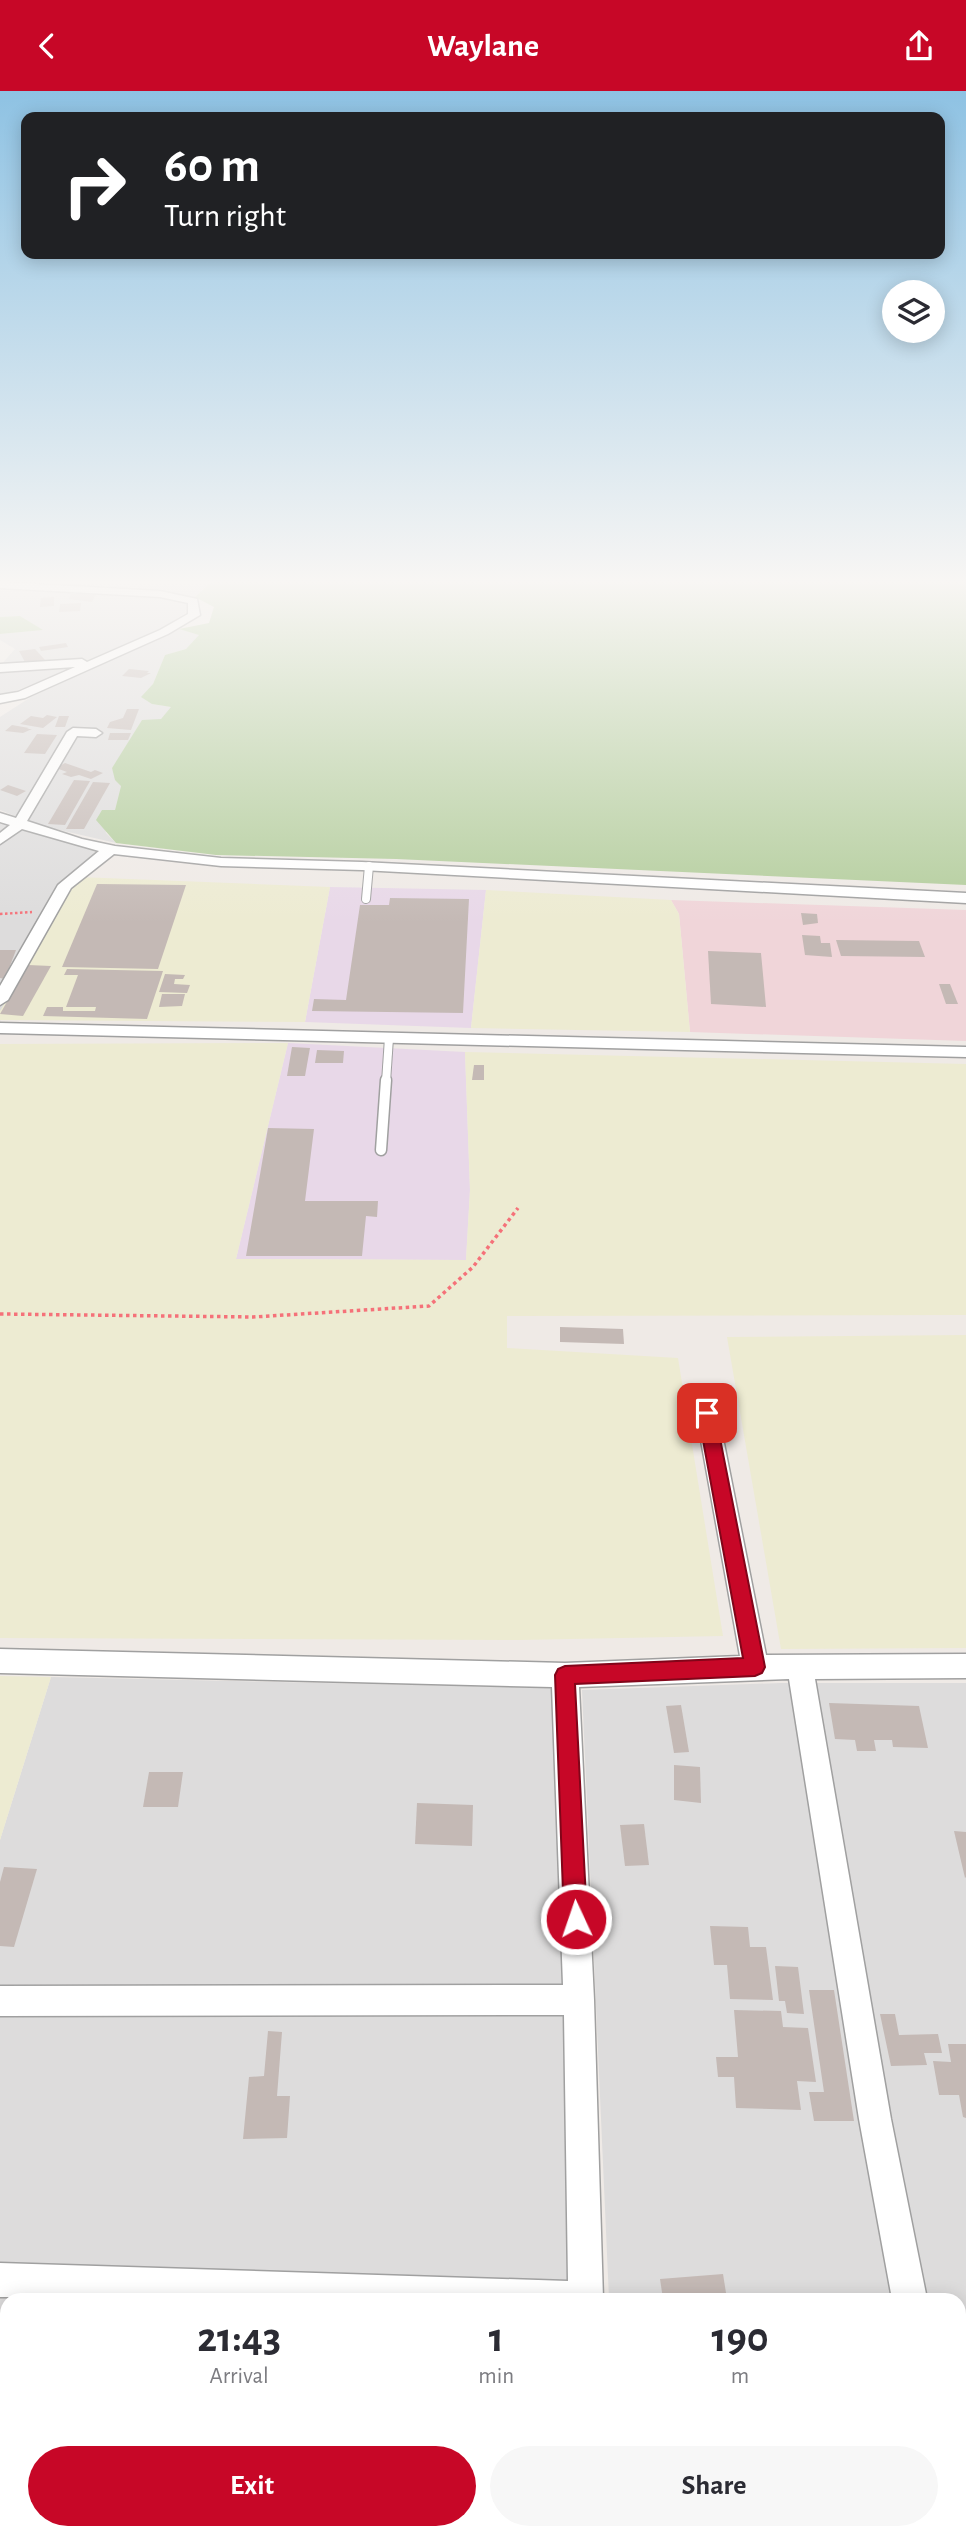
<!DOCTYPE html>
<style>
body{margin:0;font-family:"Alegreya Sans",sans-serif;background:#f7f7f7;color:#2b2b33;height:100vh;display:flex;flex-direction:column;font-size:26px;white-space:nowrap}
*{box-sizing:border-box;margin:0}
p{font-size:23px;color:#7c7c81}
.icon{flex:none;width:38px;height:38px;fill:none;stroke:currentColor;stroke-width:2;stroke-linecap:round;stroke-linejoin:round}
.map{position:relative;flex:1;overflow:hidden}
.side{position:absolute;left:0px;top:2202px;width:966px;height:247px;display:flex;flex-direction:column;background:#fff;border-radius:21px 21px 0 0;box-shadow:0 4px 18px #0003}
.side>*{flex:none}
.hud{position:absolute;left:21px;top:21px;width:924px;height:147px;border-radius:14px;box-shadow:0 4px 18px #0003;background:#202124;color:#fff;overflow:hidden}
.fabs{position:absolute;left:882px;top:189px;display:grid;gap:14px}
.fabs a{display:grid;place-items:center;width:63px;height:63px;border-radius:50%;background:#fff;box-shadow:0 4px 18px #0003;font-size:35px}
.pin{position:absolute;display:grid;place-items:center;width:60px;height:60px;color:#fff;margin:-30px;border-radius:14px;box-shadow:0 4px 10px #0006}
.me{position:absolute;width:77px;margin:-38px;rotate:357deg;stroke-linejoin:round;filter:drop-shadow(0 0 5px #0008)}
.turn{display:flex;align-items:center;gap:24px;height:147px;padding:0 28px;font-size:32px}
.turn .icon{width:91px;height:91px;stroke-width:2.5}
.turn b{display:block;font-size:49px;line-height:60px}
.eta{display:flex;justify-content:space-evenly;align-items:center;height:119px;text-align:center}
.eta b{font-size:42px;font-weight:600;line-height:49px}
.cta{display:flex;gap:14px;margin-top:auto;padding:14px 28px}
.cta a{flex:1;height:80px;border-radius:42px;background:#c70727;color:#fff;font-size:28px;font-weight:600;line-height:80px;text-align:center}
.cta a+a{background:#f7f7f7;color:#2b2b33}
header{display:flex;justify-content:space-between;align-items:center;height:91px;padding:0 28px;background:#c70727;color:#fff;font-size:32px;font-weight:600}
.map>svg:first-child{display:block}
</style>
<header><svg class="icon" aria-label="back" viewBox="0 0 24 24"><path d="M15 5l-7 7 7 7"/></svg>Waylane<svg class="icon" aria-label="share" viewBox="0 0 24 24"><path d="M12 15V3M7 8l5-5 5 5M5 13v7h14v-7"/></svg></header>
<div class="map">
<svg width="966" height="2447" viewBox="0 0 966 2447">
<rect width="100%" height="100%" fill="#efeae6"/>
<!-- residential -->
<g fill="#dddcdc">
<path d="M0,489H125L123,499L0,493Z"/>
<path d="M137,489H218L209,493L195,506L139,500Z"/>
<path d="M0,497L167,506L188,511L185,522L163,537L99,567L0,606V575L15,558L0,549V543L42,539L20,525L0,526Z"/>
<path d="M179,538L200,544L186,558L165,564L153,593L152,613L172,616L161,628L128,654L112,677L121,695L115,719H102L106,742L116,752L38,734L0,719V626L31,606Z"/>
<path d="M0,730L24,740L116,763L78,786L0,930Z"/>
<path d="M51,1586L553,1597L570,1989V2208H7V2391L0,2392V1749Z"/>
<path d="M781,1592H966V2447H619V2441H959V2208H609L582,1599Z"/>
<path d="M7,2401V2441H571V2447H1Z"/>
</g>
<!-- commercial -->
<path fill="#f0d5d9" d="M671,809L966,819V950L690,941L679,823Z"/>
<!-- industrial -->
<g fill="#e8d8e8">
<path d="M330,796L486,799L471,937L305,931Z"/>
<path d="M288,952L465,961L470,1099L466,1169L236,1168Z"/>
</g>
<!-- farmland -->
<g fill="#edebd2">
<path d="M78,786L330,796L305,931L0,929V920Z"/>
<path d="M486,799L671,809L679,823L690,941L471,937Z"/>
<path d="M288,952L236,1168L466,1169L470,1099L465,961L966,973V1224L507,1225V1257L678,1267L723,1545L520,1549L0,1547V953Z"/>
<path d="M966,1244V1557L781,1558L727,1246Z"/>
<path d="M0,1585L51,1586L0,1749Z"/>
</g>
<!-- forest -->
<g fill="#b3cd9c">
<path d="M218,489H966V794L396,768L216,764L116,752L96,729L102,719H115L121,695L115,689L112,677L142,629L161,628L171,616L152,613L141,606L153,593L165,564L186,558L199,544L179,538L209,532L214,516L195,506L209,493Z"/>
<path d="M20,525L43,539L0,543V526Z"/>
</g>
<!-- building -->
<g fill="#c4b9b5">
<path d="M71,503H96L92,511L69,508Z"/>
<path d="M54,506V515L40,516L41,507Z"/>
<path d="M81,512L80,520L59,521L60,513Z"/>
<path d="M66,552L68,556L41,560L39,556Z"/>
<path d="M35,558L45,569L26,573L19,560Z"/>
<path d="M129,578L149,580L147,582H151L141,587L122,585Z"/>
<path d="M127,618H139L131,639L107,637L110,631L123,627Z"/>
<path d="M47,624L57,626L43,637L20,633L31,625L43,627Z"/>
<path d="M59,625H69L65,636H55Z"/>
<path d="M12,634L29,637L27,638H32L23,642L5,640Z"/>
<path d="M110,642H131L128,649H108Z"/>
<path d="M37,643L57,644L45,663L24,662Z"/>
<path d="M65,672L91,681L95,679L103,682L91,688L79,684L71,686L62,683L67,681L56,677Z"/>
<path d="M74,689L90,690L65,734L48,733Z"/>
<path d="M93,691L110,692L84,738H66Z"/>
<path d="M8,694L26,700L17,705L0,699Z"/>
<path d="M97,793L186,794L158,878L62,876Z"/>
<path d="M390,807L469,808L463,922L312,920L314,908L346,909L360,814H389Z"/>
<path d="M801,822L817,823L818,832L803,834Z"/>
<path d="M802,844L820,845L821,852H830L832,866L805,864Z"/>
<path d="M836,849L919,850L925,866L841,865Z"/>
<path d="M0,859H16L5,888L0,887Z"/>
<path d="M708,860L761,862L766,916L711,913Z"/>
<path d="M28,874L51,875L23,925L0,923Z"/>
<path d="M67,878L163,880L147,928L43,925L47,916H63V920H95L96,916H66L78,884H64Z"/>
<path d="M165,883L185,884L183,888H175L174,893L190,894L187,902L159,901Z"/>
<path d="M939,893H950L958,913H946Z"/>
<path d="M162,903H185L182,915L159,916Z"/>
<path d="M292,956L310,957L305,985H287Z"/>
<path d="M317,959L344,960L343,972H315Z"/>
<path d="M474,974H484V989H472Z"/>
<path d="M268,1037L314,1038L305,1110H378L377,1126L366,1125L362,1165H246Z"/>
<path d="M560,1236L623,1238L624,1253L560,1251Z"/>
<path d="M829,1612L919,1615L928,1657L893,1656L892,1649H874L876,1660H857L855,1649L835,1648Z"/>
<path d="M681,1614L689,1661L674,1662L666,1615Z"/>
<path d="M674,1674L700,1676L701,1712L674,1709Z"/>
<path d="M149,1681H183L178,1716H143Z"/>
<path d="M417,1712L473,1714L472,1755L415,1753Z"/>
<path d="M644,1733L649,1774L625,1775L620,1734Z"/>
<path d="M954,1740L966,1741V1786L965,1787Z"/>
<path d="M4,1776L37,1778L14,1856L0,1855V1791Z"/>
<path d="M710,1835L748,1836L750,1856H766L773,1909L730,1908L727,1874H714Z"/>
<path d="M775,1875L798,1876L804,1923L787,1922L785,1910H779Z"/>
<path d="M809,1899H834L854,2030H814L809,2001H824Z"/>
<path d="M734,1919L781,1920L783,1936L808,1937L816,1991L797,1990L801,2019L736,2017L734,1986H718L716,1966H738Z"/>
<path d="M880,1923H895L899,1944L938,1943L942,1962H924L927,1974L891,1975Z"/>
<path d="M268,1940L282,1941L277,2005H290L287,2047L243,2048L249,1986L264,1985Z"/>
<path d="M948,1953H966V2027L963,2026L959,2004H939L933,1970L951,1971Z"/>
<path d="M723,2183L727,2208H663L660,2188Z"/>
<path d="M6,2249L7,2316H0V2282Z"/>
<path d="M152,2441H184L183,2447Z"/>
<rect x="299" y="2441" width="45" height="6"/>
</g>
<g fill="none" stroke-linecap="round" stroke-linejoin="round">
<!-- lane-far1 casing -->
<g stroke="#a0a0a0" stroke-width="10">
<g id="lane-far1">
<path d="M366,808L369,775"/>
<path d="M386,991L389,947"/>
</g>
</g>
<!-- lane casing -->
<g stroke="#a0a0a0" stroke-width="13">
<path id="lane" d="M381,1059L386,989"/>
</g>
<!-- street casing -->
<g stroke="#a0a0a0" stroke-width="3">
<g id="street">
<path d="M0,491L160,500L197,508L200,524L168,543L25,607L0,612V604L18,601L75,576L0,581V573L82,568L87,571L160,539L188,523V512L160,506L0,497Z"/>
<path d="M73,637L96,638L102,642L96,646L77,645L27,730L82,748L115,755L221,767L362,771L966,802V812L362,779L221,775L114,763L71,797L8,909L0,914V895L58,794L99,760L22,738L0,753V742L10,734L0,731V722L16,727L67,641Z"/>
<path d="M0,932L966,956V966L0,942Z"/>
<path d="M707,1313L715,1316L718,1322L766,1564L966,1563V1587L815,1588L891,2028L927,2208H892L859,2028L789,1588L579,1596L594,1909L603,2208L0,2206V2172L568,2190L564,1924L0,1925V1895L563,1894L552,1596L0,1582V1558L565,1572L740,1565L696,1322L699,1316Z"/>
<path d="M959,2423L966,2426V2447H937L936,2441H959Z"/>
<rect x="575" y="2441" width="38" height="6"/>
</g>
</g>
<!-- path-far1 -->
<path stroke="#f57179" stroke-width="2.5" stroke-dasharray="2.5 2.5" stroke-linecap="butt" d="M0,823L32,821"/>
<!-- path -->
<path stroke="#f57179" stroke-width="3.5" stroke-dasharray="3.5 3.5" stroke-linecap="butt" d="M0,1223L253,1226L429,1215L473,1176L518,1117"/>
<!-- lane-far1 -->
<use href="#lane-far1" stroke="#fff" stroke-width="8"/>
<!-- lane -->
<use href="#lane" stroke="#fff" stroke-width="10"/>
<!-- street -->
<use href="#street" fill="#fff" fill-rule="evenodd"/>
</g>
<!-- sky -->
<linearGradient id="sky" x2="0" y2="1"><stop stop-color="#8ec2e3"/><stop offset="0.59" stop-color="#f8f6f4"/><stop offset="1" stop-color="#f8f6f4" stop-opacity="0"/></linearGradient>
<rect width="966" height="832" fill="url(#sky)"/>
<!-- route -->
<path fill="#c70727" stroke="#810519" stroke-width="2" d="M707,1315L713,1317L715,1322L765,1576L762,1582L755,1585L575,1593L587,1828L584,1835L576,1839L568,1835L564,1828L555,1584L558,1578L565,1575L743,1567L698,1322L701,1317Z"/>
</svg>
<div class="fabs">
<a><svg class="icon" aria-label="layers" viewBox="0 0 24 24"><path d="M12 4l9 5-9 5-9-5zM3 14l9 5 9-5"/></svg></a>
</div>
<div class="pin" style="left:707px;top:1322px;background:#d93025"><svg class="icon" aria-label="arrive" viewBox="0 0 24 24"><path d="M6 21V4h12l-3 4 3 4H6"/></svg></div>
<svg class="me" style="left:576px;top:1828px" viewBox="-20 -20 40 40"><circle r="17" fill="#c70727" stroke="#fff" stroke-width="3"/><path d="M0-11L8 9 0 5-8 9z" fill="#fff"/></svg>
<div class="hud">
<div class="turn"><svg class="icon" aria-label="right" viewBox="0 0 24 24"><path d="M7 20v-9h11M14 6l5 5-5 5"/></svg><div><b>60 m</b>Turn right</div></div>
</div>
<section class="side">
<div class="eta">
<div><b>21:43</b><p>Arrival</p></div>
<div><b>1</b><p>min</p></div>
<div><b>190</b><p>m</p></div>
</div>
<div class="cta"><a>Exit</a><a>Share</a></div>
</section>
</div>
